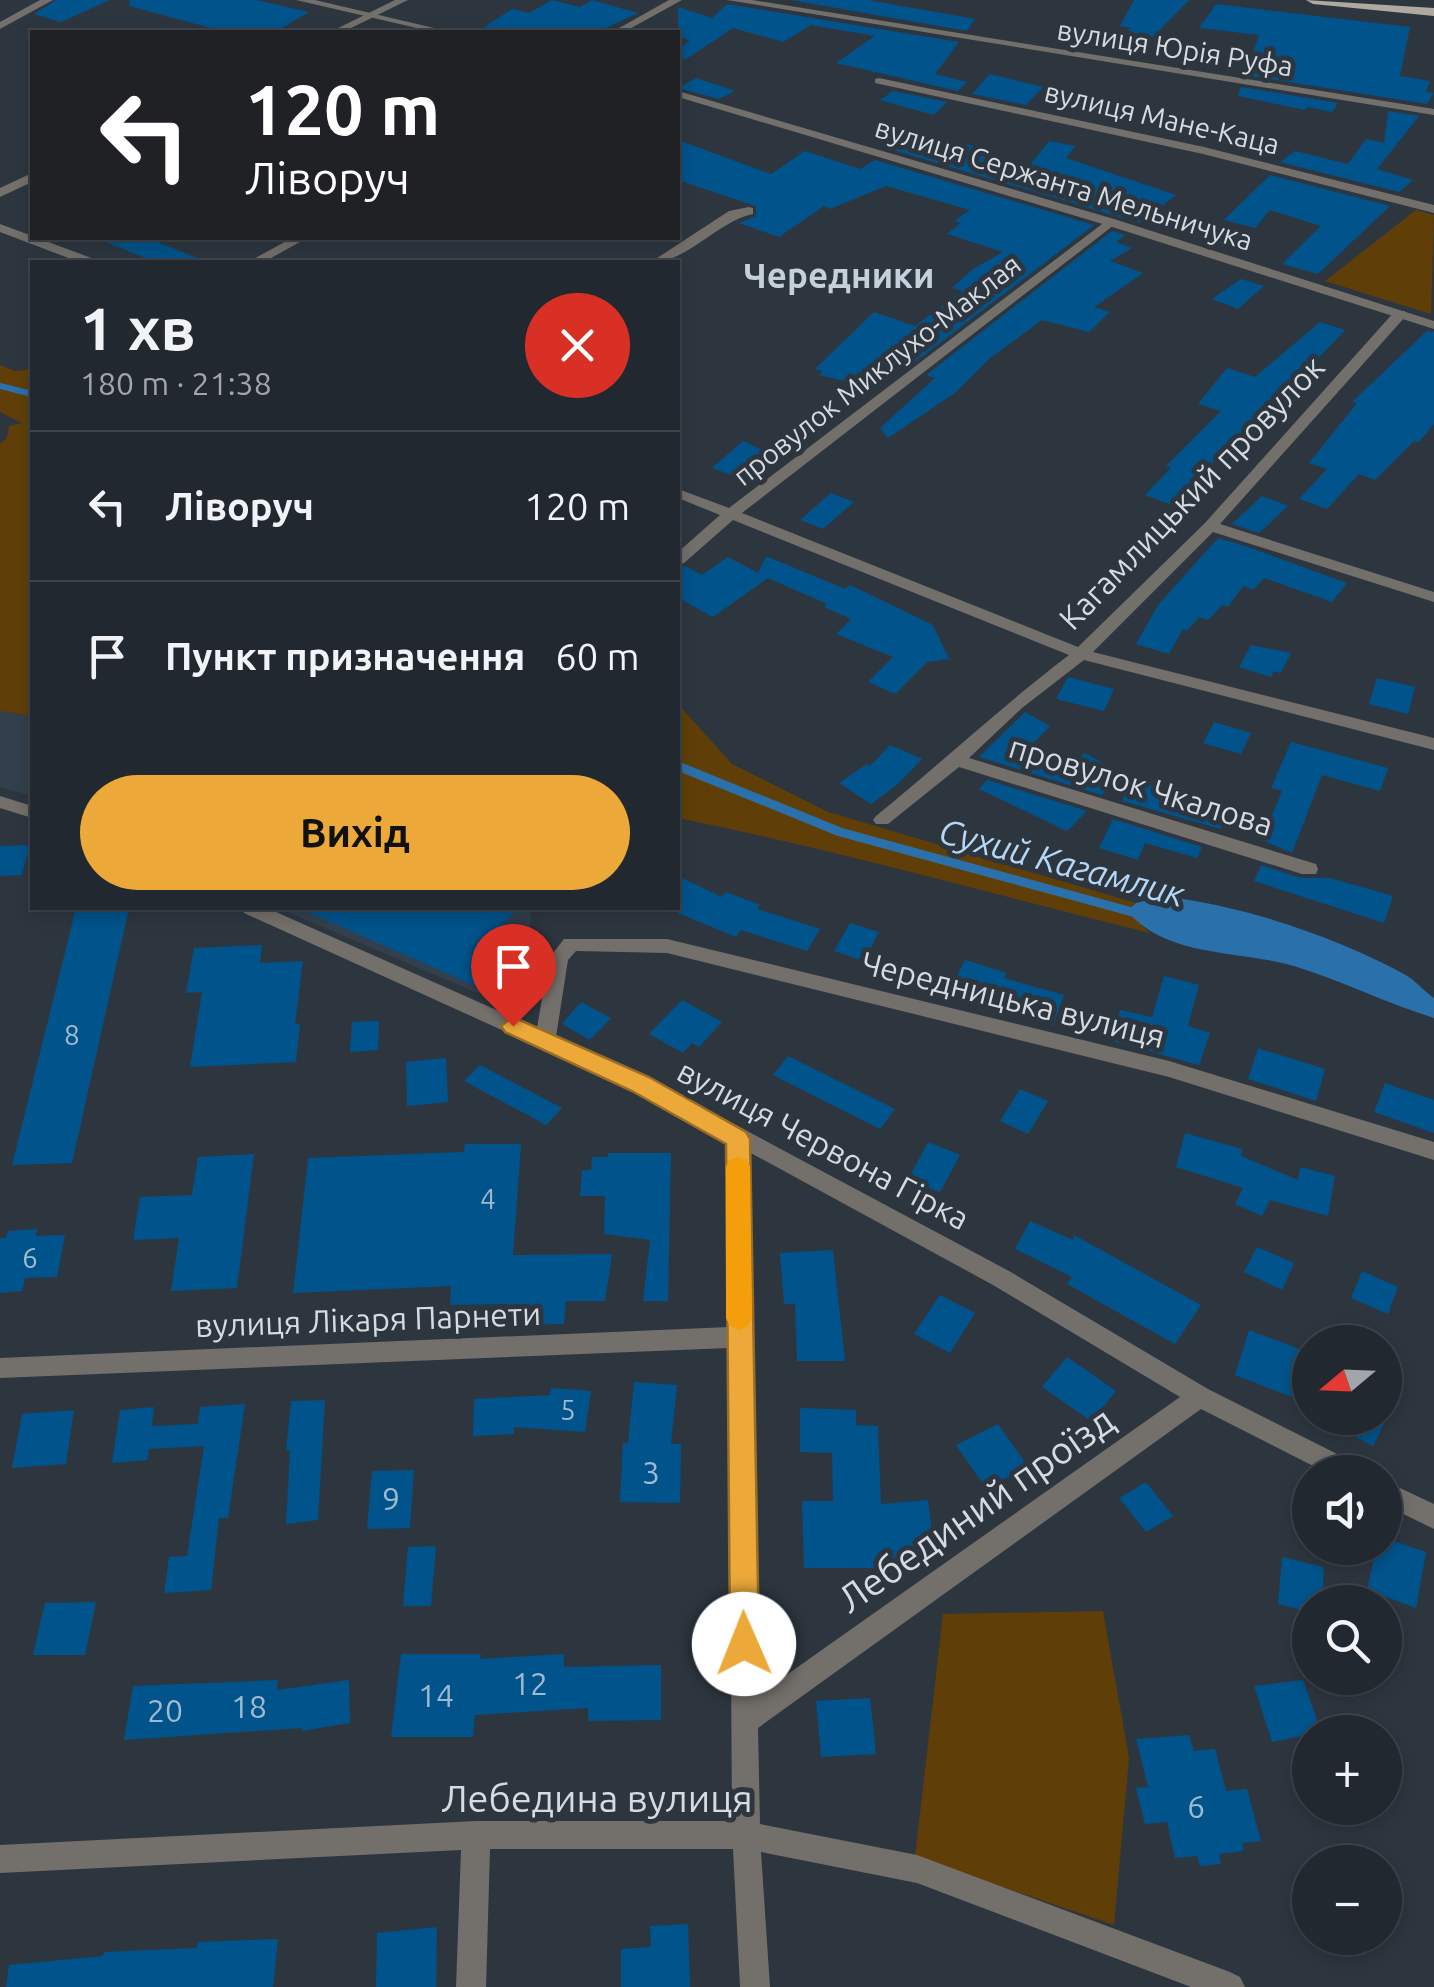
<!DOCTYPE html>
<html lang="uk">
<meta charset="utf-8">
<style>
body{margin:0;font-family:Ubuntu,sans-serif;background:#2a3037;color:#f1f3f6;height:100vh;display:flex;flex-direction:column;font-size:38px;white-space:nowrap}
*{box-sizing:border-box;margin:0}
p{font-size:32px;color:#a2a6aa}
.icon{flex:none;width:55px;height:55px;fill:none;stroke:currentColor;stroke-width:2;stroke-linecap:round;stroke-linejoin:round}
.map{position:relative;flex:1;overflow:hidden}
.details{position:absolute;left:30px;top:260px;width:650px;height:650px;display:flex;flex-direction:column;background:#22282f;border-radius:0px;box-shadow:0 5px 15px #0003,0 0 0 2px #3f444b}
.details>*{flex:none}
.top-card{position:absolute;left:30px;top:30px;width:650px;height:210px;border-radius:0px;box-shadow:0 5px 15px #0003,0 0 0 2px #3f444b;background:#202124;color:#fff;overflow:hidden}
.needle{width:65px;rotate:251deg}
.controls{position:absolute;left:1292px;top:1325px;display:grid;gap:20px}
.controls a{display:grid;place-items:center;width:110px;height:110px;border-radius:50%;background:#22282f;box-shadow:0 5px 15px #0003,0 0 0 2px #3f444b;font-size:50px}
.pin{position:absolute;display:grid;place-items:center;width:85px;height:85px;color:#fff;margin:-102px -42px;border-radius:50% 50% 50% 0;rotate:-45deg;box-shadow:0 0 10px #0007}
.pin .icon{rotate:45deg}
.me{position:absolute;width:110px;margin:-55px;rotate:359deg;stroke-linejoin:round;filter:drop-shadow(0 0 8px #0008)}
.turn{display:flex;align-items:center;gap:35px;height:210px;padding:0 50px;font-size:45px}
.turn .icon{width:130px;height:130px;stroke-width:2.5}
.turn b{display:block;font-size:70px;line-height:85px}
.round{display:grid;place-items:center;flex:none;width:105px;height:105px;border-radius:52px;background:#2a3037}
.overview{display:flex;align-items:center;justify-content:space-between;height:170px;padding:0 50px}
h1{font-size:60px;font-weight:700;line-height:75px}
.cta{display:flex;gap:20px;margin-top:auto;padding:20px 50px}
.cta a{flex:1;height:115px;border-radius:60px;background:#eca93a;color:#111;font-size:40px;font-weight:700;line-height:115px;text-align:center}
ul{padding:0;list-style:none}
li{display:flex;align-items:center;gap:30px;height:150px;padding:0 50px;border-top:2px solid #3f444b}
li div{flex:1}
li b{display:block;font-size:38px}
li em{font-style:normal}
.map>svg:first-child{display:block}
</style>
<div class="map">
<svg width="1434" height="1987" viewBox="0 0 1434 1987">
<rect width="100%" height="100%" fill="#2d363f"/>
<!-- built -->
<g fill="#32404d">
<path d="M0,711L32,716V796L0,787Z"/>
<path d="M278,908H531L527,1014Z"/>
</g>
<!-- green -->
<g fill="#5f3f07">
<path d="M1416,210L1434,215L1431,314L1325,281Z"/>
<path d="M0,365L15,371L32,369V716L0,711V444L7,438L9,426L22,423L0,412Z"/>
<path d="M678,704L732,764L828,812L1136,903L1127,911L1150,933C992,894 836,850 678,818Z"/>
<path d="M1103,1611L1129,1758L1114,1925L915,1857L943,1614Z"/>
</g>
<!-- water -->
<path fill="#2a70aa" d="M1162,896C1244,906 1331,935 1404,974C1415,980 1424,991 1434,998V1018C1386,1003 1342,981 1294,966C1239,950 1167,958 1127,911L1136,903Z"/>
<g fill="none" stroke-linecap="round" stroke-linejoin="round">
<!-- stream-far1 -->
<path stroke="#2a70aa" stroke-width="6" d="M0,386L32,394"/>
<!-- stream -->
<path stroke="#2a70aa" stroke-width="9" d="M678,766L840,832L1136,913"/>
</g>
<!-- building -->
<g fill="#01538b">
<path d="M56,0H110L61,22L34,14Z"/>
<path d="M130,0H256L309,12L275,32H226L129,6Z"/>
<path d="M552,0L580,7L592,0L638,13L598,32H477L512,9L529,13Z"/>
<path d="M791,0H868L975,19L967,31Z"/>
<path d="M1134,0H1189L1145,45L1128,30L1131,28L1120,26Z"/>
<path d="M727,4L959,42L935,74L967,82L958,91L836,63L875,36L811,25L783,42L733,28L685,60L678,51L690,40L678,37V7L712,18Z"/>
<path d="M1216,4L1410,27L1400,76L1430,81L1426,92L1434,93L1427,104L1245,75L1259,35L1199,28Z"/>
<path d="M990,74L1043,87L1026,105L972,94Z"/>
<path d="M696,78L735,91L719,99L678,88Z"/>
<path d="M1241,87L1338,103L1332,112L1307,107L1305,110L1238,96Z"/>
<path d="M893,91L947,102L934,115L880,100Z"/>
<path d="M1388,111L1419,116L1377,169L1413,180L1399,192L1280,162L1295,151L1348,164L1366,139L1384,143Z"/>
<path d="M910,131L987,149L983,152L1030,165L1049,141L1075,146L1066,158L1176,195L1140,223L890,149Z"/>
<path d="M678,140L771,174L805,151L860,169L875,160L1094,225L907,368L880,359L857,384L819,375L822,371L815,369L874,312L915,326L962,291L952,288L973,269L1003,252L947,234L961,223L954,221L970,210L886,186L830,209L824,206L779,237L739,223L756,216V206L678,180Z"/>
<path d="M1270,175L1390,206L1318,274L1282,264L1321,226L1270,210L1255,228L1224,220Z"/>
<path d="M1112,231L1125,235L1116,242L1132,248L1110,261L1143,273L1094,307L1110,312L1089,332L1042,320L989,359L955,393L888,438L880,428L935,378L926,375Z"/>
<path d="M96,238H148L207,262H155Z"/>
<path d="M1241,279L1264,286L1238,309L1212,299Z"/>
<path d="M1320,322L1345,330L1246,435L1241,433L1172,505L1145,495L1171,468L1166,466L1221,411L1198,404L1227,368L1255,377Z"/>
<path d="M1427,331L1434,332V424L1419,442L1414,441L1375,480L1359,474L1327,509L1299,499L1327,469L1309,463L1357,403L1352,402Z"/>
<path d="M743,441L769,453L740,478L712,468Z"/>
<path d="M831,493L854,502L823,529L800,520Z"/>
<path d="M1262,496L1288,506L1259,533L1232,524Z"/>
<path d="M1218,538L1245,546L1347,583L1332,602L1264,578L1253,590L1243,586L1228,607L1222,605L1208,620L1199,617L1187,631L1183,629L1169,654L1136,644L1158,605Z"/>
<path d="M766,556L845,589L850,585L933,625L949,659L927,662L895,694L868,682L893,657L836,634L851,619L824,607L827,604L768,578L713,617L678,598V568L685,566L702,575L728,557L758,573Z"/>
<path d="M1251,645L1291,653L1281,673L1274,671L1271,677L1239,667Z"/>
<path d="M1068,677L1114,689L1104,711L1056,699Z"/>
<path d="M1377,678L1415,687L1408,714L1369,704Z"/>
<path d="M1025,712L1050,726L1025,752L1064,770L1085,753L1122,774L1102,795L979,757Z"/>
<path d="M1214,722L1251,733L1241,754L1203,743Z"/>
<path d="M1291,742L1388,768L1380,791L1322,775L1292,853L1262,840L1282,791L1271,788Z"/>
<path d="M890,745L922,759L898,784L871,804L839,783L867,764L870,766Z"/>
<path d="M1132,779L1229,808L1221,829L1122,801Z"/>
<path d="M987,780L1087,811L1067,831L979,789Z"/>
<path d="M1113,819L1202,847L1197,858L1145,843L1138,860L1099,848Z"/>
<path d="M30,845L22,875L0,876V846Z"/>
<path d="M1261,865L1301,878H1330L1393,896L1384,923L1254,881Z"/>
<path d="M678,876L722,897L726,892L760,905L757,909L820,929L807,951L741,930L736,937L678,913Z"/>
<path d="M76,908H129L72,1163L12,1165Z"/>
<path d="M299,908H517L477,957L515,973L496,995Z"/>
<path d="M850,923L879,932L864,961L834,951Z"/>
<path d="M262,945L260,963L303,961L295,1024H300L296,1062L190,1067L202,992L186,993L194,948Z"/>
<path d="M965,960L1007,973L1004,978L1064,995L1053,1025L949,992Z"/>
<path d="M1164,976L1199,985L1188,1026L1210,1033L1199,1065L1112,1041L1120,1010L1152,1017Z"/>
<path d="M682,1000L722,1022L699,1047L692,1043L683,1053L649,1034Z"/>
<path d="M581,1002L611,1018L590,1040L562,1024Z"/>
<path d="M379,1021L378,1050L350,1052L352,1022Z"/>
<path d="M1258,1048L1325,1069L1316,1101L1248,1079Z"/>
<path d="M788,1056L895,1109L880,1129L773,1075Z"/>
<path d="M446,1058L448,1102L407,1106L406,1062Z"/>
<path d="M480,1065L562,1108L546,1125L464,1081Z"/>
<path d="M1385,1083L1434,1100V1133L1374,1112Z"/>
<path d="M1020,1089L1048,1101L1028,1134L1000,1121Z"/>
<path d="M1185,1133L1242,1149L1241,1156L1298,1180L1300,1167L1335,1176L1328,1216L1270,1200L1262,1216L1235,1204L1243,1188L1176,1167Z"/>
<path d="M928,1142L960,1155L940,1192L908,1180Z"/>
<path d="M465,1144H521L513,1255L612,1254L605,1301H566L564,1324L507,1325L508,1304L450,1305L451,1286L293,1293L308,1158L464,1152Z"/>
<path d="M608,1153H671L668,1301H643L650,1240L604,1234L605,1196H580L582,1170H591L592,1157H608Z"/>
<path d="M254,1154L237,1288L171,1291L179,1238L133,1240L140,1197L192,1195L198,1157Z"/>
<path d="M1030,1221L1073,1240L1074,1235L1201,1305L1175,1344L1067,1284L1072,1277L1015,1249Z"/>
<path d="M37,1229L36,1236L65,1235L57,1277L25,1278L22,1291L0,1293V1238H6L8,1231Z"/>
<path d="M1257,1247L1294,1263L1282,1290L1244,1272Z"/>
<path d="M833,1250L845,1361H797L795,1304H784L780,1253Z"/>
<path d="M1362,1271L1398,1287L1388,1314L1351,1298Z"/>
<path d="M940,1295L975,1313L950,1353L914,1334Z"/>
<path d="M1249,1330L1310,1353V1374L1302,1401L1235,1375Z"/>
<path d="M1067,1357L1116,1391L1091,1421L1042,1387Z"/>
<path d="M634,1382L677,1385L671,1444H681L680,1503L620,1502L623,1443H628Z"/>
<path d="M551,1388L591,1391L585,1432L514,1427V1434L473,1436L474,1399L550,1395Z"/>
<path d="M325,1400L318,1520L286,1524L290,1450L286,1451L291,1401Z"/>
<path d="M245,1404L228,1518H219L211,1590L164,1593L169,1557L187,1556L204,1446L149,1449L147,1460L112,1463L120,1410L154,1407L152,1426L198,1424L200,1407Z"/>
<path d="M800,1408L856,1410V1425L878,1426L881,1504L928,1500L935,1555L879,1577L878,1568H804L802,1501H833L832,1453L800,1452Z"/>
<path d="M74,1410L66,1464L12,1468L22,1414Z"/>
<path d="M1319,1418H1387L1373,1446Z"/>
<path d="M998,1424L1028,1467L986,1488L956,1445Z"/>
<path d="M414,1470L410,1528L367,1529L372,1471Z"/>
<path d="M1146,1482L1173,1516L1146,1532L1119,1498Z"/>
<path d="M1385,1538L1426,1552L1416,1608L1367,1590L1376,1548H1385Z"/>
<path d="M436,1546L431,1606H403L408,1547Z"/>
<path d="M1282,1557L1324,1567L1322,1602H1310V1612L1278,1604Z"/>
<path d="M96,1602L85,1655H33L45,1603Z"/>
<path d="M401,1654H481L480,1659L564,1654V1667L661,1665V1720L588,1721V1708L475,1715L473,1737H391Z"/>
<path d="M278,1680L277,1690L349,1680L350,1723L302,1731V1728L124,1740L133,1686Z"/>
<path d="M1303,1680L1321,1732L1272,1742L1254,1686Z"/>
<path d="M870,1698L876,1754L821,1757L816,1701Z"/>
<path d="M1189,1735L1194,1751L1215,1749L1226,1791L1247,1789L1261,1841L1242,1843L1244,1851L1219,1854L1221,1864L1200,1866L1197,1856L1175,1858L1167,1822L1145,1824L1136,1788L1148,1787L1136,1739Z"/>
<path d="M688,1924L690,1987H621V1949L651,1947L650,1926Z"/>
<path d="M437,1927L436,1987H376L377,1933Z"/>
<path d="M278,1939L273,1987H6L9,1965L103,1956L104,1952L197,1948L198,1942Z"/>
</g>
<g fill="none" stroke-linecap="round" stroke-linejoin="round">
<!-- minor -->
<g fill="#736f6b" fill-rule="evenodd">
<path d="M40,0H53L0,29V22Z"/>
<path d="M395,0H408L343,32H330Z"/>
<path d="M669,0H682L624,32H612Z"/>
<path d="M727,0H752L1434,109V115Z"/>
<path d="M879,78L1204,147L1434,205V213L1203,154L875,83V79Z"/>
<path d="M32,173V182L0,197V188Z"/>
<path d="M749,207L753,208V214C718,221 685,264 651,262L729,211Z"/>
<path d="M1110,218L1116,222L1114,225L742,513L1078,647L1205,523L1395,311H1405V317L1220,524L1434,592V602L1213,532L1093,652L1434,738V750L1084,660L1022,708L969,758L1316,864L1318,869L1316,874H1302L959,767L888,824H876L873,820L876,816C941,763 1002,706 1069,655L733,520L684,563L678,565V552L720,515L678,498V489L729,508Z"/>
<path d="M0,224L94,259L96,262H79L0,232Z"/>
<path d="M292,238H307L264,262H248Z"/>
<path d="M0,796L32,806V818L0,808Z"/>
<path d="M242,908H267L537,1028L549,958L564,939H667L1169,1061L1434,1142V1160L1169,1077L667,953L576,951L568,960L556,1037L648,1078L1009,1271L1208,1389L1357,1464L1360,1472H1325L1201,1409L758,1728L760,1824L917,1855L1230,1972L1240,1977L1245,1987H1191L917,1883L761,1852L770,1987H740L733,1849H490L486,1987H456L461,1850L0,1873V1845L476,1821H732L729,1348L0,1378V1358L729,1327L727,1141L634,1090L244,913ZM749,1152L993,1285L1180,1397L758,1695Z"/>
<path d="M1385,1481L1434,1504V1529L1385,1505Z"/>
</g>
<!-- tertiary -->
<g fill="#736f6b" fill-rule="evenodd">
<path d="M296,0H315L451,32H434Z"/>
<path d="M678,91L1114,219L1434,321V329L1106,225L678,97Z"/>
</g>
<!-- primary -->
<path fill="#b0a99f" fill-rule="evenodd" d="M1306,0L1434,8V16L1313,4Z"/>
</g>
<!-- route -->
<path fill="#eca93a" stroke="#996e26" stroke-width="2.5" d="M513,1017L649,1077L746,1132L750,1139L759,1644L755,1654L744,1658L734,1654L730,1644L726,1144L632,1091L505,1032L501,1026Z"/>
<!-- slow -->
<path fill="#f59e0b" d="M738,1157L747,1160L750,1167L752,1318L748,1326L739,1330L730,1326L726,1318V1167L729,1160Z"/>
<g text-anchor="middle" stroke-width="10" stroke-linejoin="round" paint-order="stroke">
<!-- far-street labels -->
<g font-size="28" fill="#d6dbe1" stroke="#2d363f">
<text transform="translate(1175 48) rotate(9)" y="10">вулиця Юрія Руфа</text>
<text transform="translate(1162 118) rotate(13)" y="10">вулиця Мане-Каца</text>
<text transform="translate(1064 184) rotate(17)" y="10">вулиця Сержанта Мельничука</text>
<text transform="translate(877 370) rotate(-38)" y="10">провулок Миклухо-Маклая</text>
</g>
<!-- number labels -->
<g font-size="28" fill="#a1b9cc">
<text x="72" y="1045">8</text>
<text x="488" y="1209">4</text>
<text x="30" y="1268">6</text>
<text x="568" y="1420">5</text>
</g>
<!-- street labels -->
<g font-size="32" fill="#d6dbe1" stroke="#2d363f">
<text transform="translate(1192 493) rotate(-46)" y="11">Кагамлицький провулок</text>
<text transform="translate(1141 786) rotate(17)" y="11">провулок Чкалова</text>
<text transform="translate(1013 1000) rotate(14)" y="11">Чередницька вулиця</text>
<text transform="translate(823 1145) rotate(28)" y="11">вулиця Червона Гірка</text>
<text transform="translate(368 1320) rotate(-2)" y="11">вулиця Лікаря Парнети</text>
</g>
<!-- near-number labels -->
<g font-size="32" fill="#a1b9cc">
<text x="651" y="1484">3</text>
<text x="391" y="1510">9</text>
<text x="530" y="1695">12</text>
<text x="436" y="1707">14</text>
<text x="249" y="1718">18</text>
<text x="165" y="1722">20</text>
<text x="1196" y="1818">6</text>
</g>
<!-- far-district labels -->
<g font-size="35" font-weight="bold" fill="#c5d0db" stroke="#2d363f">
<text x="839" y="288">Чередники</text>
</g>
<!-- water labels -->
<g font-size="35" font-style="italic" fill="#b5d7f7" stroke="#2d363f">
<text transform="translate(1062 863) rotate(15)" y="12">Сухий Кагамлик</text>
</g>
<!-- near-street labels -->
<g font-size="38" fill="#d6dbe1" stroke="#2d363f">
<text transform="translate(976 1510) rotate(-35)" y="13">Лебединий проїзд</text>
<text x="597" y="1812">Лебедина вулиця</text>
</g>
</g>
</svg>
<div class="controls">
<a><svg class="needle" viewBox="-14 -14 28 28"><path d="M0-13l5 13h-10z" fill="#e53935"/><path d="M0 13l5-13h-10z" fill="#a2a6aa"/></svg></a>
<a><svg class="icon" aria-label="sound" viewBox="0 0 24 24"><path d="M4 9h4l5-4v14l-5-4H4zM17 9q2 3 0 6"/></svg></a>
<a><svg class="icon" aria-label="search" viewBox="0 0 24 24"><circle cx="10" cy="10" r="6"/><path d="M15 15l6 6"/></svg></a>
<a>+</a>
<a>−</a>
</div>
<div class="pin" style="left:513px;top:1026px;background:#d93025"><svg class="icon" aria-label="arrive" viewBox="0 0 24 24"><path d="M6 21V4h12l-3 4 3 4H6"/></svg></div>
<svg class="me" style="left:744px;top:1644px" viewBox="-20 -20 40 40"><circle r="19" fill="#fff"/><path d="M0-13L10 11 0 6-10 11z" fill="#eca93a"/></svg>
<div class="top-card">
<div class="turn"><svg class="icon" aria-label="left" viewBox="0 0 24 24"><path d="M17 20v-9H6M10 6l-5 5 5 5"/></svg><div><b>120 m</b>Ліворуч</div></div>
</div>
<section class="details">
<div class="overview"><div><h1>1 хв</h1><p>180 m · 21:38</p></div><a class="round" style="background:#d93025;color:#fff"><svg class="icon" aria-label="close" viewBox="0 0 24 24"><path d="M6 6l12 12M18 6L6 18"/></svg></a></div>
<ul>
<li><svg class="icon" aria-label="left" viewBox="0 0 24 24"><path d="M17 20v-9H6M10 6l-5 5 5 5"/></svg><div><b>Ліворуч</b></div><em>120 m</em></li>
<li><svg class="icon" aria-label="arrive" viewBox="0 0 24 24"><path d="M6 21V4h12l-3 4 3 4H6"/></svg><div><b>Пункт призначення</b></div><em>60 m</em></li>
</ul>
<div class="cta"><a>Вихід</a></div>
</section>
</div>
